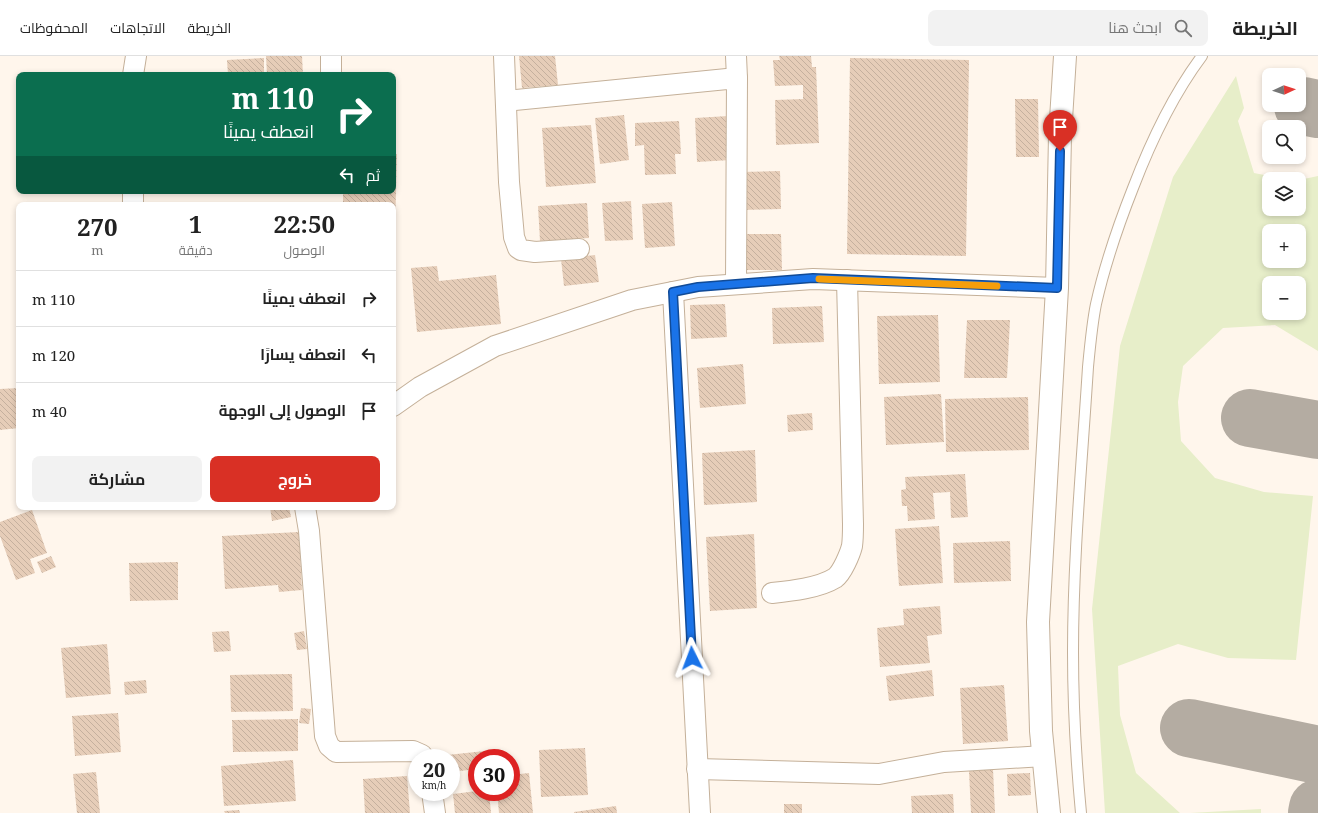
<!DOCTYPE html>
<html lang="ar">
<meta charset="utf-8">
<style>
body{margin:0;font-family:"Noto Serif",Cairo,serif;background:#f2f2f2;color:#222;direction:rtl;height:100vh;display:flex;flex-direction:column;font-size:15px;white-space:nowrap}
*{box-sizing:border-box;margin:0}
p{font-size:13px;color:#767676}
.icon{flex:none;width:22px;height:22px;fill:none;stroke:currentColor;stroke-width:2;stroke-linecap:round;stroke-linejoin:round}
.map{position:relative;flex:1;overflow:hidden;direction:ltr}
.panel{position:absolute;left:16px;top:146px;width:380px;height:308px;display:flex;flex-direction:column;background:#fff;border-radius:8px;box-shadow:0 2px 6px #0003;direction:rtl}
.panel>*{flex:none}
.hud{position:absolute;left:16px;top:16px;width:380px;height:122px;border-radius:8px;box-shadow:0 2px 6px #0003;direction:rtl;background:#0b6e4f;color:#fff;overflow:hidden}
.needle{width:26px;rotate:87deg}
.controls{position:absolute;left:1262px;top:12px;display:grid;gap:8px}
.controls a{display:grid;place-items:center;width:44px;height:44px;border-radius:8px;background:#fff;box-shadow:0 2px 6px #0003;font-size:20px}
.speed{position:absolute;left:408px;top:693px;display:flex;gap:8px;font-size:20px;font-weight:700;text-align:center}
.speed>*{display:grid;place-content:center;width:52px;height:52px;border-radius:50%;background:#fff;box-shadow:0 2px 6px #0003;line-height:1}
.speed small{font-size:10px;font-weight:400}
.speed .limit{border:6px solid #d22;background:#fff;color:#111}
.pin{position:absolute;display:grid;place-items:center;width:34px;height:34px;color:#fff;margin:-41px -17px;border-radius:50% 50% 50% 0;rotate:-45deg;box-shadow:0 0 4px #0007}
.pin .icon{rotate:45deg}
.me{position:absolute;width:44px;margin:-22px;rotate:357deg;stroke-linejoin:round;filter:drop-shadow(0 0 3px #0008)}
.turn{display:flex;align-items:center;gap:14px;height:84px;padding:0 16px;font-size:18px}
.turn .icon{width:52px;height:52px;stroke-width:2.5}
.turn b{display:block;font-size:28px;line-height:34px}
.then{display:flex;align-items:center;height:38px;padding:0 16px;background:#0003;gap:8px;font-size:15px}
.eta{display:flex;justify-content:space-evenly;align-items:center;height:68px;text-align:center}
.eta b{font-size:24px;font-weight:700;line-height:28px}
.button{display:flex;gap:8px;margin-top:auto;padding:8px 16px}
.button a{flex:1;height:46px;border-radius:8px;background:#d93025;color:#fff;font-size:16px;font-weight:700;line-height:46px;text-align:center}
.button a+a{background:#f2f2f2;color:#222}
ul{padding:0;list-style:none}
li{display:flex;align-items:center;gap:12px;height:56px;padding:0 16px;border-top:1px solid #e0e0e0}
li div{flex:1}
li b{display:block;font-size:15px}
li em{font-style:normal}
header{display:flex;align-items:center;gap:24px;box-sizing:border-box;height:56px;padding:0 20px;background:#fff;border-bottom:1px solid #e0e0e0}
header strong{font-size:19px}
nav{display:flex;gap:22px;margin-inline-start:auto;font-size:14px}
.search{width:280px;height:36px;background:#f2f2f2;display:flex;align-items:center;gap:10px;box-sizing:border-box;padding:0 14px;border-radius:8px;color:#767676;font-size:15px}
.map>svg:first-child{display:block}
</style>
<header>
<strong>الخريطة</strong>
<div class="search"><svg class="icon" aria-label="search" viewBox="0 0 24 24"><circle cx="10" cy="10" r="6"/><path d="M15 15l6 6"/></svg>ابحث هنا</div>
<nav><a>الخريطة</a><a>الاتجاهات</a><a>المحفوظات</a></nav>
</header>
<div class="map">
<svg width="1318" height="757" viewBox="0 0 1318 757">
<defs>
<pattern id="building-back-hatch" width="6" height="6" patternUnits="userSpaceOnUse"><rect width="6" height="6" fill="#e6cdb8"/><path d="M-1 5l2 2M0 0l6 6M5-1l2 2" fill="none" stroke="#c5b09e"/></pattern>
</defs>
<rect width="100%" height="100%" fill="#fff6ec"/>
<!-- grass -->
<g fill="#e7eec9" fill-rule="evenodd">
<path d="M1236,20L1244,52L1238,65L1254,117L1285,123H1269V153H1299V124L1318,120V295L1275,269L1223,272L1183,310L1178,346L1181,385L1215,422L1264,436L1313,440L1296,604L1228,602L1178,588L1118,610L1120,659L1136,717L1180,757H1105L1092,553L1120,290L1173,121ZM1269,175H1299V205H1269ZM1269,227H1299V257H1269Z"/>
<path d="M1261,753V757H1190Z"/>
</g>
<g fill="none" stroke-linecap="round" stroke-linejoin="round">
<!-- taxiway -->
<g stroke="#b4aca2" stroke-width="58">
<path d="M1303,50L1318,53"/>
<path d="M1250,362L1318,374"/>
<path d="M1189,672L1318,699"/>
<path d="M1317,757L1318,752"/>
</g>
</g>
<!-- building -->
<g fill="url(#building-back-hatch)">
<path d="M266,0H302L303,19H267Z"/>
<path d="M519,0H555L558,29L522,32Z"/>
<path d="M779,0H811L812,11H816L819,87L776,89L775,44L803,43V29L775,30L773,4H780Z"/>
<path d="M264,2V19H228L227,4Z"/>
<path d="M850,2L969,4L966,200L847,198Z"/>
<path d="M1015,43H1038L1039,101H1016Z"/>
<path d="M624,59L629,104L600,108L595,62Z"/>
<path d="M728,60L731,104L697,106L695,62Z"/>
<path d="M679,65L681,98H675L676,118L645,119L644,89L635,90V67Z"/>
<path d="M591,69L596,127L546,131L542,72Z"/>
<path d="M393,98H397L394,212H393V149H343V135H393Z"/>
<path d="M780,115L781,153L740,154L739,116Z"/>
<path d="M631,145L633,184L605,185L602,147Z"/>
<path d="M672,146L675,190L645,192L642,148Z"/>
<path d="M587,147L589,182L540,185L538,150Z"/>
<path d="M743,178H781L782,214H743Z"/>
<path d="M595,199L599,226L564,230L561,203Z"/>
<path d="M437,210L439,225L496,219L501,268L417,276L411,212Z"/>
<path d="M725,248L727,281L691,283L690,249Z"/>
<path d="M822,250L824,286L773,288L772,252Z"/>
<path d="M938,259L940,326L879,328L877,260Z"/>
<path d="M967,264H1010L1007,322H964Z"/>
<path d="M743,308L746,348L700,352L697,312Z"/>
<path d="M19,332V372L0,374V333Z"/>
<path d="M941,338L944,386L886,389L884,341Z"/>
<path d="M1028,341L1029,394L946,396L945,343Z"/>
<path d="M812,357L813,374L788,376L787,359Z"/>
<path d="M755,394L757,446L704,449L702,397Z"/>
<path d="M965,418L968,461L951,462L950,436L933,437L935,463L908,465L907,450H902L901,434L906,433L905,421Z"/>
<path d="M270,451H289L291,461L272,465Z"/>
<path d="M32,454L47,497L30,503L35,517L16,524L0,480V466Z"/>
<path d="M939,470L943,527L899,530L895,473Z"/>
<path d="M299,476L302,534L279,536L278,529L225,533L222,480Z"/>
<path d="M754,478L757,552L710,555L706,481Z"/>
<path d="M1010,485L1011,525L954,527L953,487Z"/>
<path d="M51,500L56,511L42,517L37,506Z"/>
<path d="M178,506V544L130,545L129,507Z"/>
<path d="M940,550L942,578L927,580L930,607L880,611L877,572L904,569L903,553Z"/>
<path d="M229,575L231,595L214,596L212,576Z"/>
<path d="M304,575L307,593L297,594L294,577Z"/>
<path d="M107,588L111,638L66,642L61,592Z"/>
<path d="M932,614L934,640L889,645L886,620Z"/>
<path d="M292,618L293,655L231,656L230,619Z"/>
<path d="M146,624L147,637L125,639L124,626Z"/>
<path d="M1004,629L1008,685L963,688L960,632Z"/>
<path d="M301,652L311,653L309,668L299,667Z"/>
<path d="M118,657L121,696L75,700L72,660Z"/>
<path d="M298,663V695L233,696L232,664Z"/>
<path d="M585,692L588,739L541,741L539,694Z"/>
<path d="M485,695L486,702H477V713L451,716V702H447V699Z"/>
<path d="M293,704L296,745L224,750L221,710Z"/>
<path d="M993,713L995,757H971L969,715Z"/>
<path d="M96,716L100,757H77L73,718Z"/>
<path d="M529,717L533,757H499L497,736H511V719Z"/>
<path d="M1030,717L1031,739L1008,740L1007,718Z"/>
<path d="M407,720L410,757H365L363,723Z"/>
<path d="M477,735V736H489L491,757H455L453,738Z"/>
<path d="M953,738L954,757H912L911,740Z"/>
<rect x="784" y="748" width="18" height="9"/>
<path d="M616,750L617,757H574V756Z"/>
<path d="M239,754L240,757H225L224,755Z"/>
</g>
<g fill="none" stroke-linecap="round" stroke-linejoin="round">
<!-- lane casing -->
<g stroke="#c4b099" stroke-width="12">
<path id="lane" d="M1081,757C1076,704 1073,650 1073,596C1073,501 1082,406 1088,311C1090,290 1092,268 1096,248C1105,208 1118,170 1133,132C1151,85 1172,40 1202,0"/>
</g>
<!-- street casing -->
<g stroke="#c4b099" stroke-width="22">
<g id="street">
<path d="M331,0V19"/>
<path d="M504,0L509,126L514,181L518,192L521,194L535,196L579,193"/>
<path d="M736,0L737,22"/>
<path d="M133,19L136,0"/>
<path d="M506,45L737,22L736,228"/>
<path d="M133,135V149"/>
<path d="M673,236L700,757"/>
<path d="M393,350L420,331L495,290L632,244L698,231L813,223L1057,232"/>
<path d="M305,451L309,475L325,680L329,690L336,696L413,695L422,699L424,702"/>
<path d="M772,537C791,535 819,532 835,522C842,517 850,498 852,490C853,483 853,475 853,468L847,224"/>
<path d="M697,713L879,718L944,706L1044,700"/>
<path d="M432,736L435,757"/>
</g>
</g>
<!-- secondary casing -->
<g stroke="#c4b099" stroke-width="24">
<path id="secondary" d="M1049,757L1041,675L1038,566L1057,232L1060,79L1065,0"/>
</g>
<!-- lane -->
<use href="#lane" stroke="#fff" stroke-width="10"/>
<!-- street -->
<use href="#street" stroke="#fff" stroke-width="20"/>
<!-- secondary -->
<use href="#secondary" stroke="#fff" stroke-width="22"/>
</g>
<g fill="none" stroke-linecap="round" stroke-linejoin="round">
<!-- route casing -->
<g stroke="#114b97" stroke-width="10">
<path id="route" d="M692,602L673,236L698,231L813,222L1057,232L1060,95"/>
</g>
<!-- route -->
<use href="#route" stroke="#1a73e8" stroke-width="7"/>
<!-- slow -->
<path stroke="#f59e0b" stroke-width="7" d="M819,223L997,230"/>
</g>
</svg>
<div class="controls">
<a><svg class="needle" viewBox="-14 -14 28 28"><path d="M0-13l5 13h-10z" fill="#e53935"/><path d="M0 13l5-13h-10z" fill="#767676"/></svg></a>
<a><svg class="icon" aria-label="search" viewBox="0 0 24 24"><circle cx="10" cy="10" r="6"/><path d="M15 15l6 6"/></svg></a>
<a><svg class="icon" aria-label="layers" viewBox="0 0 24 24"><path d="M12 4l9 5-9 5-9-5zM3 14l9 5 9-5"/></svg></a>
<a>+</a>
<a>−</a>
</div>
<div class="speed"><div>20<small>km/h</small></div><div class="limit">30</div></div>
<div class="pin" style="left:1060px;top:95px;background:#d93025"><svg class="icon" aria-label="arrive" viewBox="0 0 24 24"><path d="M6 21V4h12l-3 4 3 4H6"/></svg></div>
<svg class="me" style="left:692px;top:602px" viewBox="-20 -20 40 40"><path d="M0-17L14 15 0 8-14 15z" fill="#1a73e8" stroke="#fff" stroke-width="4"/></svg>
<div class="hud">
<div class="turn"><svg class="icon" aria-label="right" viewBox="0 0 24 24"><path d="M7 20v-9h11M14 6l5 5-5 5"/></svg><div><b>110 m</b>انعطف يمينًا</div></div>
<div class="then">ثم<svg class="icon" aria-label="left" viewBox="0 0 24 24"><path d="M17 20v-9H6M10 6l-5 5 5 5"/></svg></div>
</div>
<section class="panel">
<div class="eta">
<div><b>22:50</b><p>الوصول</p></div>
<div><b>1</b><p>دقيقة</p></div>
<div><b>270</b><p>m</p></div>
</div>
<ul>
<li><svg class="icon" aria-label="right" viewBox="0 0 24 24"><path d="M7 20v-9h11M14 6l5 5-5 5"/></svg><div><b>انعطف يمينًا</b></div><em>110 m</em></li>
<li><svg class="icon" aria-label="left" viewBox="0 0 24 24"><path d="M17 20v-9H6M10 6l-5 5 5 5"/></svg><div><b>انعطف يسارًا</b></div><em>120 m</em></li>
<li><svg class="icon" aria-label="arrive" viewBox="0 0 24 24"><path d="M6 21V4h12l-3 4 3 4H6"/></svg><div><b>الوصول إلى الوجهة</b></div><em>40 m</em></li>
</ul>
<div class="button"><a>خروج</a><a>مشاركة</a></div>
</section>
</div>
